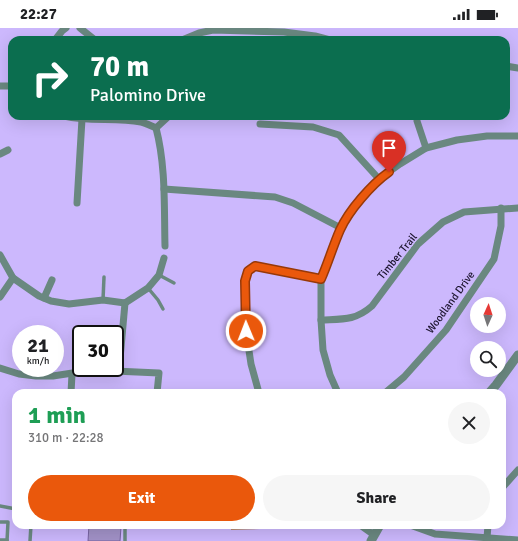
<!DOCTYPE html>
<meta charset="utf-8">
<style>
body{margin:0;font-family:Signika,sans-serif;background:#f6f6f6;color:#202124;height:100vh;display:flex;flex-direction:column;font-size:15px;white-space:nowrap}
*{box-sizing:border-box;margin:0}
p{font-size:13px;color:#757577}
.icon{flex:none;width:22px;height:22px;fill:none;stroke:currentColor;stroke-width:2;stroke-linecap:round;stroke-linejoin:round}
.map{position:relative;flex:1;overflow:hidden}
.drawer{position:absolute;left:12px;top:361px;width:494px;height:140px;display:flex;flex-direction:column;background:#fff;border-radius:12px;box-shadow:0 4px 16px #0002}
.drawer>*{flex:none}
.top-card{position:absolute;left:8px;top:8px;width:502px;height:84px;border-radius:12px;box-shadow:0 4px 16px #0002;background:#0b6e4f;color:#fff;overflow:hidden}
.needle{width:26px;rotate:3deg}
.controls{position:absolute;left:470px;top:269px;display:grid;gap:8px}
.controls a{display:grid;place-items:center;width:36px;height:36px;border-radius:50%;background:#fff;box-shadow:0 4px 16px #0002;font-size:20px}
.speed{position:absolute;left:12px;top:297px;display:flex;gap:8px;font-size:20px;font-weight:700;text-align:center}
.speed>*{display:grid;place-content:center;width:52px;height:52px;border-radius:50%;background:#fff;box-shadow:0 4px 16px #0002;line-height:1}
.speed small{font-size:10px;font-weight:400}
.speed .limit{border:2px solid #111;border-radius:6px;background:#fff;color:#111}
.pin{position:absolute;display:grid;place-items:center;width:34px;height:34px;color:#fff;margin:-41px -17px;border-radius:50% 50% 50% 0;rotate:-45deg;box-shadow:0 0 4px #0007}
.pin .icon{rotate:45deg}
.me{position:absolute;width:44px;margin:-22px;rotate:359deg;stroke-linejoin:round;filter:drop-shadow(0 0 3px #0008)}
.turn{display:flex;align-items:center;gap:14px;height:84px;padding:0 16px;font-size:18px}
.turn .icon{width:52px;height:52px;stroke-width:2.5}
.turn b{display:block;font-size:28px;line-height:34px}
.round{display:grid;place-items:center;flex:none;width:42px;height:42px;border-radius:21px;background:#f6f6f6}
.headline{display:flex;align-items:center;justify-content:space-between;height:68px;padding:0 16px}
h1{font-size:24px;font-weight:800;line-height:30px;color:#1e9e55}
.cta{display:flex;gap:8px;margin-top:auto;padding:8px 16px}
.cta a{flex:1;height:46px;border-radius:24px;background:#ea580c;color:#fff;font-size:16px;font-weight:800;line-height:46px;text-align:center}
.cta a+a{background:#f6f6f6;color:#202124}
.status{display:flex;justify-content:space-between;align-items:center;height:28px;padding:0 20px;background:#fff;direction:ltr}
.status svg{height:11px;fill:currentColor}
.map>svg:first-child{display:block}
</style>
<div class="status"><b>22:27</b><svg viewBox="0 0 49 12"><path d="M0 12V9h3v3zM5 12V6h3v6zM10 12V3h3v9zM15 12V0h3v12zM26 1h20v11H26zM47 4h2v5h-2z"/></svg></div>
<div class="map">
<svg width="518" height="513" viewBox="0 0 518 513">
<rect width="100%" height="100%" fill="#ccb8fd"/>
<!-- green -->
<path fill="#b68b6b" d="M231,497H260V501L231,502Z"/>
<!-- building -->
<path fill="#a292c8" stroke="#7763a1" d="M89,497L121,499L120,513H88Z"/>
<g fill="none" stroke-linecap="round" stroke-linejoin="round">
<!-- service -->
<g stroke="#6a8880" stroke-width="3.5">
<path d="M159,247L174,255"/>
<path d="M148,260L158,272L163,281"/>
<path d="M103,272L104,249"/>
<path d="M0,478L16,481"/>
<path d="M0,494H8L7,513"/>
<path d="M0,512H7"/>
<path d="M30,513L31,497"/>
<path d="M125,513V497"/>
</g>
<!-- minor -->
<g stroke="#6a8880" stroke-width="7">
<path d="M80,0L95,12"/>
<path d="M55,12L62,3L66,0"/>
<path d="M182,12L199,5L213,2L284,4L315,8L330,12"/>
<path d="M506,38L518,40"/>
<path d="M0,58H12"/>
<path d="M64,88C90,94 116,89 141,94C146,95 151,98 156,100L169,88"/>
<path d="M417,88V93L426,120"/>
<path d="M260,96L313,99L339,107L379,151"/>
<path d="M156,100C166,138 164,179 165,218"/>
<path d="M0,126L8,122"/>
<path d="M164,161L275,169L293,175L341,200"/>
<path d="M77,175L82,91"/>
<path d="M0,227L13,250L39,268L51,273L69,276L103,272L125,275"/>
<path d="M0,269L13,250"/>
<path d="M44,270L52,252"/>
<path d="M125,275L148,260L159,247L164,230"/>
<path d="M321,292C342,291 355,293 372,278L418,216L443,194L464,184L518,180"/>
<path d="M0,340L19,346L36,348H53L92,342L159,345L157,365"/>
<path d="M119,342L125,275"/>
<path d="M71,365L72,346"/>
<path d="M259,365L251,336L246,303L245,253L248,243L255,238L321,251"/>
<path d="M338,365L330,347L323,322L321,292V251L341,200L357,176L379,151L400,136L426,120L457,112L487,108H518"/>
<path d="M385,365L404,349L446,302L494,231L501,198V180"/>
<path d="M502,460L518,442"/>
<path d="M360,497L374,507"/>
<path d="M410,497L435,506L518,512"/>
<path d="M487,510L488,497"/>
</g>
<!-- tertiary -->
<g stroke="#6a8880" stroke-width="9">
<path d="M489,365L496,357L518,327"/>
<path d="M371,513L380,497"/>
</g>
</g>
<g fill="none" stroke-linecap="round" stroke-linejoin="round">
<!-- route casing -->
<g stroke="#983908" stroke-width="10">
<path id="route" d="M246,303L245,253L248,243L255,238L321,251C328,235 333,218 340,202C349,182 372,156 389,144"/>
</g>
<!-- route -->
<use href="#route" stroke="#ea580c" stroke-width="7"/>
</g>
<g text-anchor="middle" stroke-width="3" stroke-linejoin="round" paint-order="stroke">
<!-- street labels -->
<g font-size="11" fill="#1a122b" stroke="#ccb8fd">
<text transform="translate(397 228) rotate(-51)" y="4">Timber Trail</text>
<text transform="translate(450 274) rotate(-54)" y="4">Woodland Drive</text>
</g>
</g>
</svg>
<div class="controls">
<a><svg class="needle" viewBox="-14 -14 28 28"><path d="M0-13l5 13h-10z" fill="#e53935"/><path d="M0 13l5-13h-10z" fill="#757577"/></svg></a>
<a><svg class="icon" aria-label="search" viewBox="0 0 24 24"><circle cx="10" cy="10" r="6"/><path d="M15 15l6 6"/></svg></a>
</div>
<div class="speed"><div>21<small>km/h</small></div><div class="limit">30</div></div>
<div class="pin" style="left:389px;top:144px;background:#d93025"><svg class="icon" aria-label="arrive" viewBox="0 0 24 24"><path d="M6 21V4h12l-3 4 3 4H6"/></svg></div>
<svg class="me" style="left:246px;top:303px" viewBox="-20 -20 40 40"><circle r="17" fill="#ea580c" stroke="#fff" stroke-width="3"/><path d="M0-11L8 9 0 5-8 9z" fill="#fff"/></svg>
<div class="top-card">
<div class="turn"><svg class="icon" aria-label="right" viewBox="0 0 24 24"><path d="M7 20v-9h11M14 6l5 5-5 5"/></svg><div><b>70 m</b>Palomino Drive</div></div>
</div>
<section class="drawer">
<div class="headline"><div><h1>1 min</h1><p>310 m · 22:28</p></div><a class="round"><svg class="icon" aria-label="close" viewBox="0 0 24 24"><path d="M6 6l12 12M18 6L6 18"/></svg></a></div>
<div class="cta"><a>Exit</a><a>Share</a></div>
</section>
</div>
